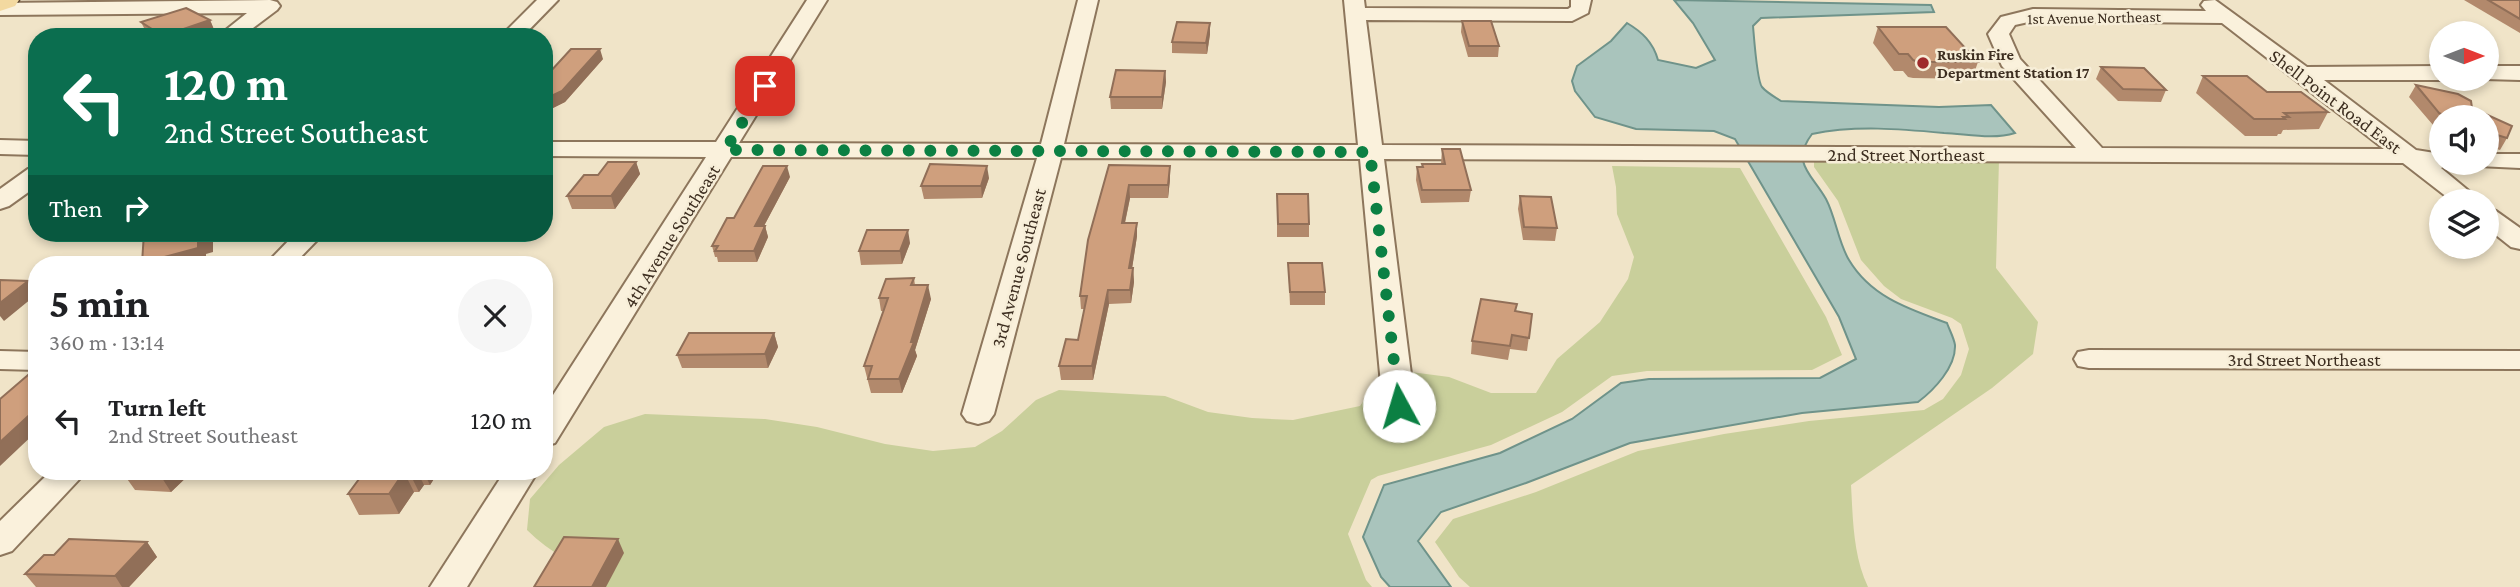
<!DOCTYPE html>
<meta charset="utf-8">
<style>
body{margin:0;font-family:"Crimson Pro",serif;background:#f6f6f6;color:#202124;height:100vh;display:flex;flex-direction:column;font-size:26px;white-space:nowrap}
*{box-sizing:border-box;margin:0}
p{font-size:23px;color:#757577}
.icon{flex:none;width:38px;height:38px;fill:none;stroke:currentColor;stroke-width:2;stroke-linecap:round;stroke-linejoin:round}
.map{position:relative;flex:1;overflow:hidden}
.details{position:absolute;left:28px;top:256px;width:525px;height:224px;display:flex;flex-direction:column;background:#fff;border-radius:28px;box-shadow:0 4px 10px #0003}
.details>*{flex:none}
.banner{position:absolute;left:28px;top:28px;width:525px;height:214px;border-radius:28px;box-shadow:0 4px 10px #0003;background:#0b6e4f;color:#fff;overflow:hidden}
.needle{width:46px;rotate:90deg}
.buttons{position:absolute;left:2429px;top:21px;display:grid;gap:14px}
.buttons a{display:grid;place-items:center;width:70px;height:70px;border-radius:50%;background:#fff;box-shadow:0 4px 10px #0003;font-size:35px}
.pin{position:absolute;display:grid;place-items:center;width:60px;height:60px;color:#fff;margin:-30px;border-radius:14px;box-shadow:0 4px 10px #0006}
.me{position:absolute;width:77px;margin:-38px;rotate:354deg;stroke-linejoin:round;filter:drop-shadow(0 0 5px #0008)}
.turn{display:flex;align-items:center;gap:24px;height:147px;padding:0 21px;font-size:32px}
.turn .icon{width:91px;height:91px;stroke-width:2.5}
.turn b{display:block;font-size:49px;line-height:60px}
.then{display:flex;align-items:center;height:66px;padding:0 21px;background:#0003;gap:14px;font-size:26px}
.round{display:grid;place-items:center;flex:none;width:74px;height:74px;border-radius:37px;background:#f6f6f6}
.headline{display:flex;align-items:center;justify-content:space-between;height:119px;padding:0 21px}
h1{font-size:42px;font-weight:700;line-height:52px}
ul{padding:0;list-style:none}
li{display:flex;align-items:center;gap:21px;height:91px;padding:0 21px}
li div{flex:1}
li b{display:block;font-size:26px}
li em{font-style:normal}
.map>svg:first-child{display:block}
</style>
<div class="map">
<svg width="2520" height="587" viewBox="0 0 2520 587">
<rect width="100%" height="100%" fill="#f0e4c8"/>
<!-- green -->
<g fill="#c9cf9b">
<path d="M1814,159L1999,160L1996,268L2038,322L2033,354L1992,388L1851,485C1853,520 1853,555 1868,587H1470L1459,577L1435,542L1453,519L1536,492L1638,451L1724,434L1809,421L1924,410L1943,399L1961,375L1969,349L1961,324L1952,318L1901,299L1884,286L1861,260L1838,201L1814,167Z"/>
<path d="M1612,166L1740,168L1826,317L1842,355L1812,370L1647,371L1612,376L1562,412L1491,445L1378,476L1371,480L1348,534L1366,580L1372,587H605C579,566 550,553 527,530L530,499L559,465L604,427L645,414L765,419L817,427L885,444L933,451L975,447L1002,431L1036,400L1059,390L1165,396L1208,412L1252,418L1293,420L1360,406L1380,377L1383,416H1415L1411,372L1449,377L1491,393H1536L1557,359L1600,322L1628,279L1634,257L1617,214L1616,187Z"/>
</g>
<!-- water -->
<path fill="#a9c4bc" stroke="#6f938a" stroke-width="2" d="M1674,0L1931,5L1934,12L1761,18L1753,26C1754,37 1757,81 1762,87C1767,93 1775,97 1781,101L1939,107L1991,105L2015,133C1993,140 1967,134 1944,133C1901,129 1855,125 1812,134C1790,163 1812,174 1826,199C1836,218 1838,242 1849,260C1871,297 1909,309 1947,323C1949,329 1954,338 1955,345C1956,367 1934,390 1918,402L1802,413L1630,443L1526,483L1441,512L1418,541L1451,587H1390L1381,577L1363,537L1384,485L1500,453L1572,419L1621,383L1649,379L1820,378L1856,359L1839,317L1735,139L1714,131L1636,129L1595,117L1575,91L1572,81L1577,66L1611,41L1627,23C1642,32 1653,42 1658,60L1696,68L1715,60L1693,23Z"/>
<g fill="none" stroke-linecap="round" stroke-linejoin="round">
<!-- minor casing -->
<g stroke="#8d765c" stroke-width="4">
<g id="minor">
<path d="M270,0L277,2L280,6L277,10L241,37H217L247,13L0,15V3Z"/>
<path d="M537,0H558L522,37H500Z"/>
<path d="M807,0H827L739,143L1041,144L1078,0H1098L1064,144L1358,145L1344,0H1364L1365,8L1568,9L1571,7V0H1591L1588,13L1572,21L1366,20L1382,145L2076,148L2002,66L1988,34L2001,17L2033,9L2206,11L2201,5L2204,1L2215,0L2307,67L2441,66V79H2444L2441,80H2324L2416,150L2441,154V163H2452L2441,168L2481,201H2452L2403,163L1384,159L1415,406L1410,413L1399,416L1388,413L1383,406L1360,159L1061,158L994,414L989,421L978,424L967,421L962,414L1037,158L731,157L555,443L544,446V409L706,157L544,156V142H716ZM2033,21L2222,23L2384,149L2102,148L2020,59L2009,34L2015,25Z"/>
<path d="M2487,66H2520V80L2484,79H2487Z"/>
<path d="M0,140L37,141V155L0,154Z"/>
<path d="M2487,154H2520V168L2478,166L2476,163H2487Z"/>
<path d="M37,167V186L9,206L0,209V189L28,169Z"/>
<path d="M2487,208L2496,211L2520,228V249L2511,247L2487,228Z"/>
<path d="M296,233H324L294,264H266Z"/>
<path d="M2089,350L2520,351V369L2089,368L2078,366L2074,359L2078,352Z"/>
<path d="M0,351L37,352V370L0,369Z"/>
<path d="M51,471H87L12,551L0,555V521Z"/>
<path d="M505,471H538L467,587H430Z"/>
</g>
</g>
<!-- major casing -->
<g stroke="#5b4430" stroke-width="3">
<path id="major" d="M0,0H19L15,6L0,11Z"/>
</g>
<!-- minor -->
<use href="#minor" fill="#faf1dc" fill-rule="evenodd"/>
<!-- major -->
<use href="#major" fill="#f3d9a0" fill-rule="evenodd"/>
</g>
<!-- wall -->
<g fill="#b2896c">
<path d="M2464,0H2520V33Z"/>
<path d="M210,20L215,32L200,37H152L147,34L141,22Z"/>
<path d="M1462,21L1499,46L1498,57H1468L1461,32Z"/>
<path d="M1210,23V34L1207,54L1172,53V42Z"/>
<path d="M1878,27L1978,62L1972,79L1913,78L1908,77L1903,71H1894L1873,43Z"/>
<path d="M603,59L565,102L551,109H544V72H550Z"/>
<path d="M2101,67L2166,90L2161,102L2118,101L2096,79Z"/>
<path d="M1165,71L1166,82L1162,109H1111L1110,97Z"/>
<path d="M2203,76L2267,92L2328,112L2319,129L2283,130L2281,134H2278L2277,136H2245L2196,93Z"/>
<path d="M2416,85L2458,94L2471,101L2472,108L2512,126L2507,138L2500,150L2487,146V117H2441V130L2433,125L2409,97Z"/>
<path d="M1442,149L1471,190L1469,202L1421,203L1416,180L1417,167H1422V164H1441Z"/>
<path d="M636,162L640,174L615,209H572L567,196L598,175Z"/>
<path d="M1109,165L1170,179L1168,198H1130L1125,223H1137V236L1132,268H1133L1134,282L1131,303L1109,304L1093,380H1061L1059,366L1078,340L1084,309H1081L1080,296Z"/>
<path d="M790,177L764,226H765L768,237L757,262H718L717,257H715L712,246L734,218Z"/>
<path d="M989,178L982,198L924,199L921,186Z"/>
<path d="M1277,194L1309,224V237H1277Z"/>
<path d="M1520,196L1557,228L1555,241L1523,240L1518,209Z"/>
<path d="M910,243L902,264L861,265L859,251Z"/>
<path d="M1288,263L1325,292V305H1290Z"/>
<path d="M914,278L915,285L931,299L915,350L917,356L902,393H871L864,366L883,311H881L879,298Z"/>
<path d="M1515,311L1532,314L1527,351L1510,349L1508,360L1471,354L1472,341Z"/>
<path d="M774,333L778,347L768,368H682L677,355Z"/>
<path d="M193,471L171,492L135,490L125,476Z"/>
<path d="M354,471H439L430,485H424L419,492H414L399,514L359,515L348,494L359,479Z"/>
<path d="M147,542L157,557L129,587H36L25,574L54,555Z"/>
</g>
<!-- shaded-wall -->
<g fill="#916f58">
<path d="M210,20L215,32L200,37L163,36Z"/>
<path d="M1210,23V34L1207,54L1206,43Z"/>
<path d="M600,49L603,59L565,102L551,109L547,98Z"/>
<path d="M1165,71L1166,82L1162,109V97Z"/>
<path d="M636,162L640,174L615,209L611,196Z"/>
<path d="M787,166L790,177L758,237L755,226Z"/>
<path d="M987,166L989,178L982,198L981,186Z"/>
<path d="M1170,166V179L1168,198V185Z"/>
<path d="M1129,185L1130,198L1122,236V223Z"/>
<path d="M1137,223V236L1130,282L1129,268Z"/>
<path d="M765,226L768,237L757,262L754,251Z"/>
<path d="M908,230L910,243L902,264L900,251Z"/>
<path d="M206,233H213V252L206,254V262L196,264H143L142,263L198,241Z"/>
<path d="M1133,268L1134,282L1131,303L1130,290Z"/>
<path d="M28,281L37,294L4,321L0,316V303Z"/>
<path d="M928,285L931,299L915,350L917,356L902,393L899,379Z"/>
<path d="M1108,290L1109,304L1093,380L1092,366Z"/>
<path d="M774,333L778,347L768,368L765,354Z"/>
<path d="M37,408V431L0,466V442Z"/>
<path d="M169,471H193L171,492L162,478Z"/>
<path d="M410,471H417L424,485L419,492L409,472Z"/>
<path d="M423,471H439L430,485Z"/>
<path d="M404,472L414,492L399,514L389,494Z"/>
<path d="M618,539L624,553L606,587H592Z"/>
<path d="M147,542L157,557L129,587H122L115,576Z"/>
</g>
<!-- building -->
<g fill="#cf9f7d" stroke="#916f58" stroke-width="2">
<path d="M2488,0H2520V19Z"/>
<path d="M186,8L210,20L163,36L141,22Z"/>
<path d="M1462,21H1491L1499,46H1469Z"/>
<path d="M1177,22L1210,23L1206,43L1172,42Z"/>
<path d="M1878,27H1946L1978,62H1918L1913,60L1908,54H1899Z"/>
<path d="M331,30H369L363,35H407L404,37H322Z"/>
<path d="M571,49H600L562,91L547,98H544V72H550Z"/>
<path d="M2101,67L2144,68L2166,90L2123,89Z"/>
<path d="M1116,70L1165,71L1162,97H1110Z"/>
<path d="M2203,76H2247L2267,92H2301L2328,112L2284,113L2289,117H2283L2285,119H2254Z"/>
<path d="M2416,85L2458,94L2471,101L2472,108L2512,126L2507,138L2487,132V117H2447L2439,113Z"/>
<path d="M1442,149H1460L1471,190H1422L1417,167H1423L1422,164H1445Z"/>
<path d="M608,162H636L611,196H567L584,175H598Z"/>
<path d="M930,164L987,166L981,186H921Z"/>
<path d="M1109,165L1170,166L1168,185H1129L1122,223H1137L1129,268H1133L1130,290H1108L1092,366H1059L1066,339L1078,340L1087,296H1080L1088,240Z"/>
<path d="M763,166H787L755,226H765L754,251H715L718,246H712L727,218H734Z"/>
<path d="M1277,194H1308L1309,224H1278Z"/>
<path d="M1520,196L1551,197L1557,228L1524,227Z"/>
<path d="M867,230H908L900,251H859Z"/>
<path d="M144,233H206V239L198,241V248L142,263Z"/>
<path d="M1288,263H1322L1325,292H1290Z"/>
<path d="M914,278L911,285H928L911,342H914L899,379H868L872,366H864L888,298H879L886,279Z"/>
<path d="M0,280L28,281L0,303Z"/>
<path d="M1481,299L1517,304L1515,311L1532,314L1529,338L1512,335L1510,346L1472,341Z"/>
<path d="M689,333H774L765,354L677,355Z"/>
<path d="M35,369H37V408L0,442V399Z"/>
<path d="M131,471H169L162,478L125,476Z"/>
<path d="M365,471H410L409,472H404L389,494H348Z"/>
<path d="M564,537L618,539L592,587H534Z"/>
<path d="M69,539L147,542L115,576L25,574L44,555H54Z"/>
</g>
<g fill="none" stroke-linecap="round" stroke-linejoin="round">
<!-- route -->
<path stroke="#0b8043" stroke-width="12" stroke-dasharray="0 21.6" d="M765,86L725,150L1370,152L1399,406"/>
</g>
<!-- markers -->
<circle fill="#9e2a2b" stroke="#f7eed8" stroke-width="2.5" cx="1923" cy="63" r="7"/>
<g text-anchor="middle" stroke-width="5" stroke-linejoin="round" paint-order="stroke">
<!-- far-street labels -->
<g font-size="16" fill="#3d2e20" stroke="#f7eed8">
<text transform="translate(2094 17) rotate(-1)" y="6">1st Avenue Northeast</text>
</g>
<!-- far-poi labels -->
<g font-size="16" font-weight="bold" fill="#3d2e20" stroke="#f7eed8" text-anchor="start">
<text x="1937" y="60">Ruskin Fire<tspan x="1937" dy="18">Department Station 17</tspan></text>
</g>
<!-- street labels -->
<g font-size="19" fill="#3d2e20" stroke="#f7eed8">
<text transform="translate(2336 101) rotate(37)" y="7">Shell Point Road East</text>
<text x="1906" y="161">2nd Street Northeast</text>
<text transform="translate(671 236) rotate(-58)" y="7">4th Avenue Southeast</text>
<text transform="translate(1018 268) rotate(-75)" y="7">3rd Avenue Southeast</text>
<text x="2304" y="366">3rd Street Northeast</text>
</g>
</g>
</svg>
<div class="buttons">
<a><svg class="needle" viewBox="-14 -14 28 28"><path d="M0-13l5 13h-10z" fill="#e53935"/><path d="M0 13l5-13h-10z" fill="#757577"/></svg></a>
<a><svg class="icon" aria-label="sound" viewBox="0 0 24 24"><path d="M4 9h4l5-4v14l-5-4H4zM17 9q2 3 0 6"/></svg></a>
<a><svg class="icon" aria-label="layers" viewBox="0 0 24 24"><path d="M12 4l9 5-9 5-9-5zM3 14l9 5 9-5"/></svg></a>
</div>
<div class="pin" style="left:765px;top:86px;background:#d93025"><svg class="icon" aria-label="arrive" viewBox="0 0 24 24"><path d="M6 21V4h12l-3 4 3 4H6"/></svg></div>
<svg class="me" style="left:1399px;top:406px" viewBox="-20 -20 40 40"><circle r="19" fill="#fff"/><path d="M0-13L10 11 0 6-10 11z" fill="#0b8043"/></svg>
<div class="banner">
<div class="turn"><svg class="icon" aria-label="left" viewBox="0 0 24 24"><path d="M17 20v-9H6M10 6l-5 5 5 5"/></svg><div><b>120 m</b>2nd Street Southeast</div></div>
<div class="then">Then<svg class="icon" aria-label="right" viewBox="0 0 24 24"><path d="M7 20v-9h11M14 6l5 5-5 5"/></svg></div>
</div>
<section class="details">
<div class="headline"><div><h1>5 min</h1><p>360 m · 13:14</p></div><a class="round"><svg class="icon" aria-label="close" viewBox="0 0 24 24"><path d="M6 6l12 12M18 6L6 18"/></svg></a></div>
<ul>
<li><svg class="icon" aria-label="left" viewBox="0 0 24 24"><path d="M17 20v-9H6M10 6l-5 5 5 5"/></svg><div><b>Turn left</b><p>2nd Street Southeast</p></div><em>120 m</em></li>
</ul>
</section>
</div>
